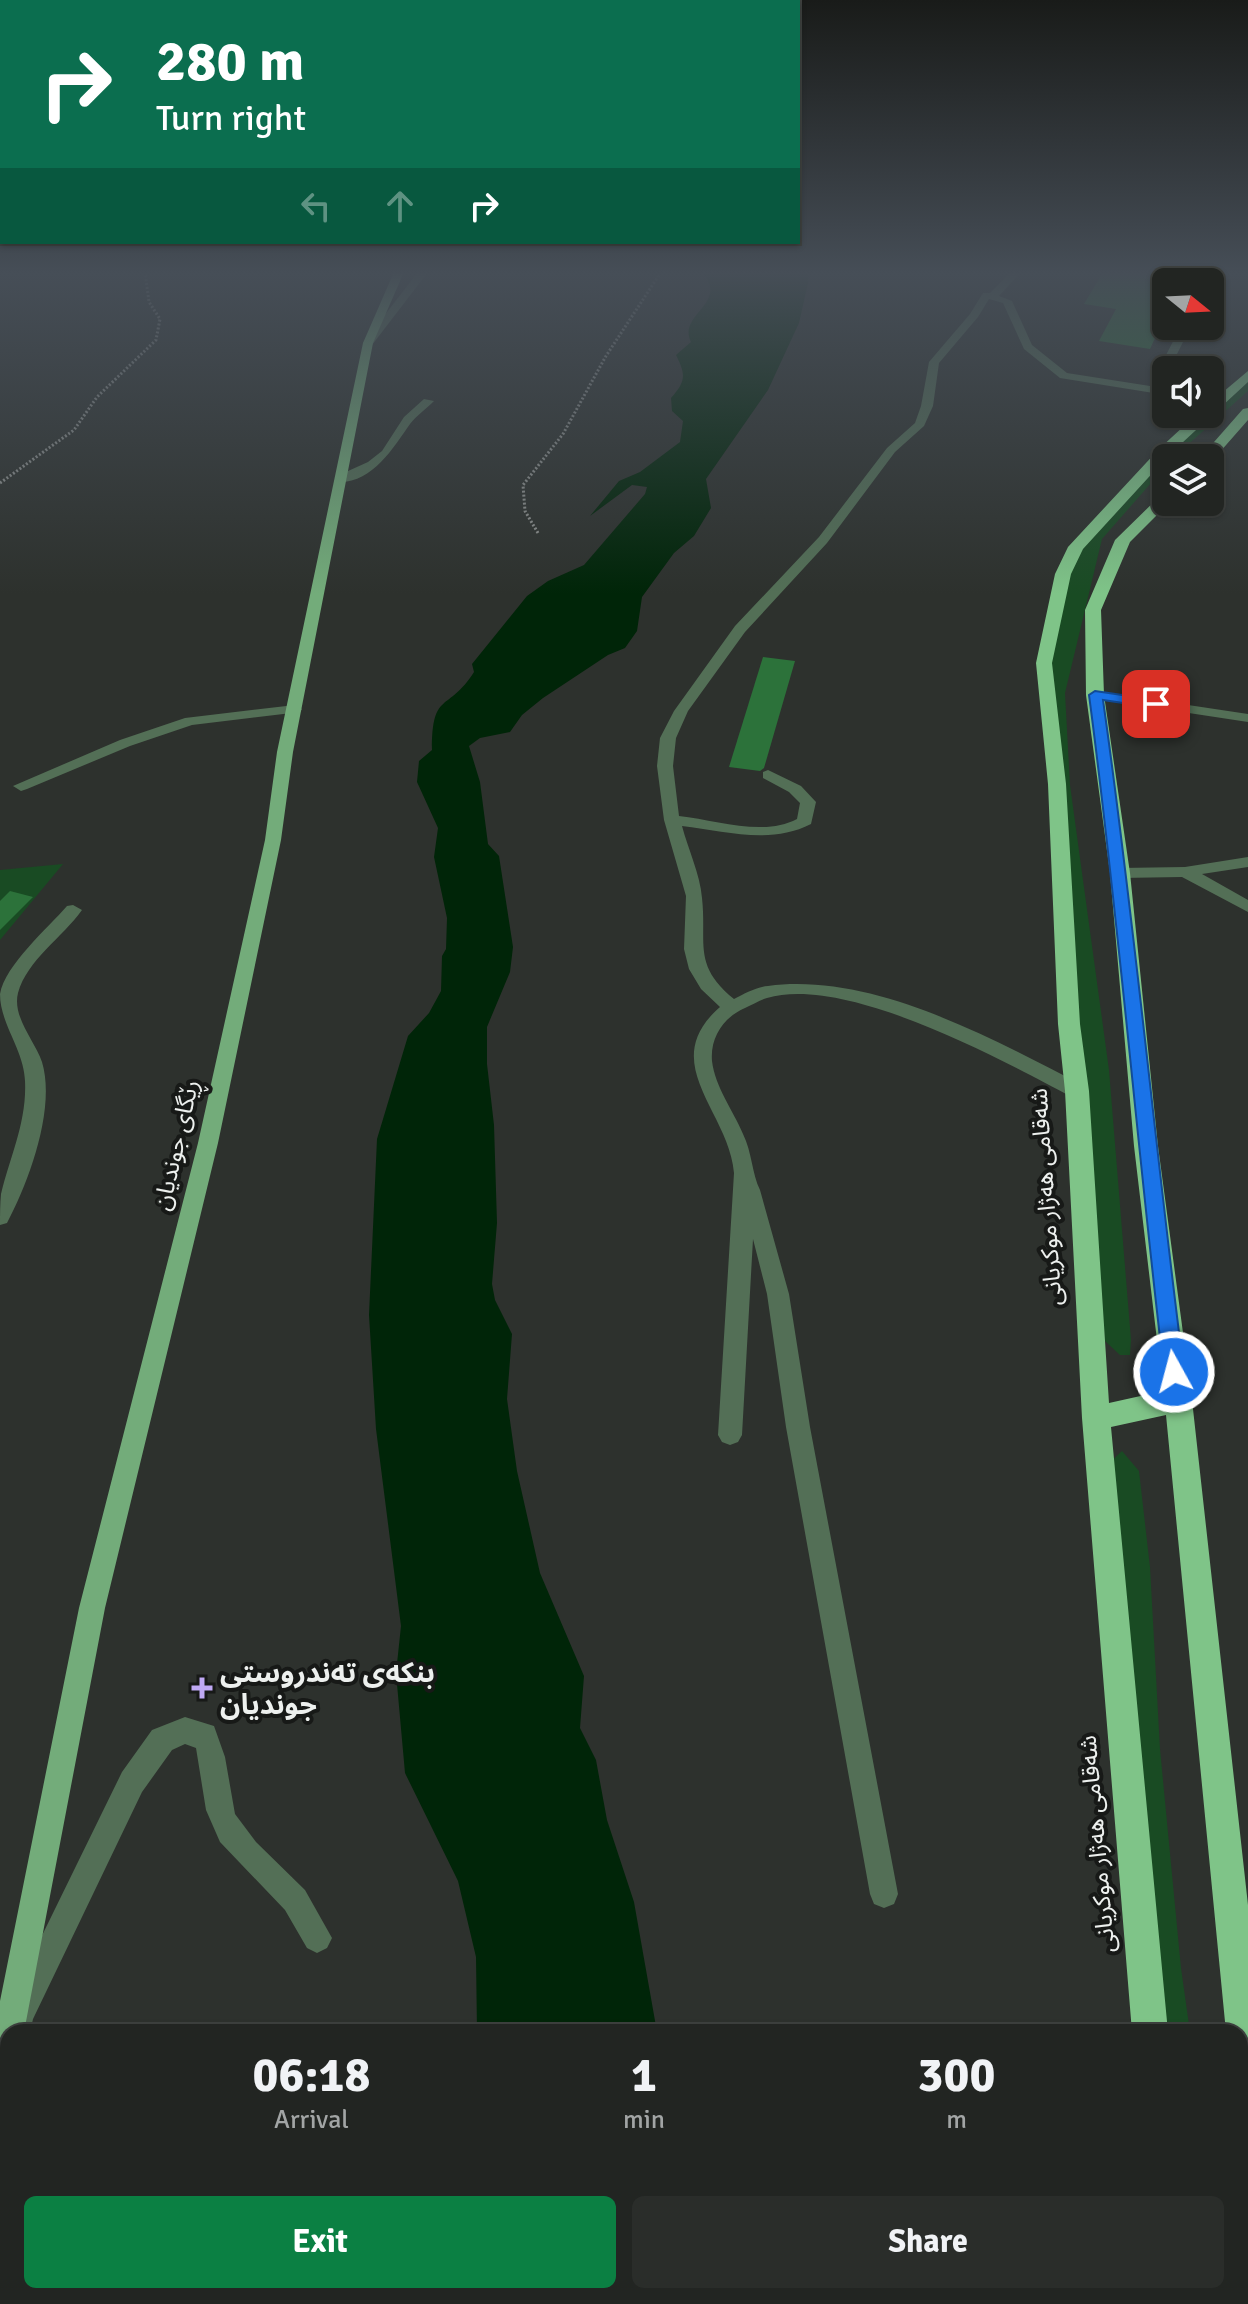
<!DOCTYPE html>
<meta charset="utf-8">
<style>
body{margin:0;font-family:Signika,"Noto Sans Arabic",sans-serif;background:#2a2d2a;color:#f1f3f6;height:100vh;display:flex;flex-direction:column;font-size:30px;white-space:nowrap}
*{box-sizing:border-box;margin:0}
p{font-size:26px;color:#a2a5a5}
.icon{flex:none;width:44px;height:44px;fill:none;stroke:currentColor;stroke-width:2;stroke-linecap:round;stroke-linejoin:round}
.map{position:relative;flex:1;overflow:hidden}
.details{position:absolute;left:0px;top:2024px;width:1248px;height:280px;display:flex;flex-direction:column;background:#222522;border-radius:24px 24px 0 0;box-shadow:0 2px 6px #0004,0 0 0 2px #3f4240}
.details>*{flex:none}
.hud{position:absolute;left:0px;top:0px;width:800px;height:244px;box-shadow:0 2px 6px #0004,0 0 0 2px #3f4240;background:#0b6e4f;color:#fff;overflow:hidden}
.needle{width:52px;rotate:108deg}
.fabs{position:absolute;left:1152px;top:268px;display:grid;gap:16px}
.fabs a{display:grid;place-items:center;width:72px;height:72px;border-radius:12px;background:#222522;box-shadow:0 2px 6px #0004,0 0 0 2px #3f4240;font-size:40px}
.pin{position:absolute;display:grid;place-items:center;width:68px;height:68px;color:#fff;margin:-34px;border-radius:16px;box-shadow:0 4px 12px #0006}
.me{position:absolute;width:88px;margin:-44px;rotate:353deg;stroke-linejoin:round;filter:drop-shadow(0 0 6px #0008)}
.turn{display:flex;align-items:center;gap:28px;height:168px;padding:0 24px;font-size:36px}
.turn .icon{width:104px;height:104px;stroke-width:2.5}
.turn b{display:block;font-size:56px;line-height:68px}
.lanes{display:flex;align-items:center;height:76px;padding:0 24px;background:#0003;justify-content:center;gap:40px;direction:ltr}
.lanes .off{opacity:.35}
.eta{display:flex;justify-content:space-evenly;align-items:center;height:136px;text-align:center}
.eta b{font-size:48px;font-weight:700;line-height:56px}
.primary-button{display:flex;gap:16px;margin-top:auto;padding:16px 24px}
.primary-button a{flex:1;height:92px;border-radius:12px;background:#0b8043;color:#fff;font-size:32px;font-weight:700;line-height:92px;text-align:center}
.primary-button a+a{background:#2a2d2a;color:#f1f3f6}
.map>svg:first-child{display:block}
</style>
<div class="map">
<svg width="1248" height="2304" viewBox="0 0 1248 2304">
<rect width="100%" height="100%" fill="#2d312d"/>
<!-- green -->
<g fill="#194b23">
<path d="M1248,377V391L1173,458H1166V466L1102,539L1065,693L1070,785L1109,1070L1131,1340L1130,1355H1120L1105,1341L1069,957L1048,783L1046,692L1058,601L1077,554L1167,451Z"/>
<path d="M63,864L0,940V870Z"/>
<path d="M1122,1451L1139,1471L1150,1567L1160,1749L1181,1968L1190,2032H1158L1106,1466Z"/>
</g>
<!-- water -->
<g fill="#002508">
<path d="M702,272H807L808,283L799,323L768,390L706,479L711,508L694,536L674,553L642,597L637,631L625,648L608,655L543,698L522,715L510,732L480,738L469,746L480,782L488,844L499,856L513,947L510,972L487,1027V1064L494,1125L497,1223L492,1284L495,1300L512,1334L507,1399L517,1471L540,1573L584,1676L580,1728L596,1760L607,1820L634,1902L657,2032H477L476,1957L458,1881L405,1773L396,1673L401,1626L376,1429L369,1315L377,1139L408,1036L429,1013L441,991L442,956L446,949L447,918L434,857L438,828L417,782L419,761L432,750C432,690 448,713 474,672L472,664L527,596L548,581L584,565L645,494L647,487L632,485L590,516L619,481L640,472L680,442L683,421L672,411L671,398C686,381 686,375 676,355L691,342C677,314 730,304 702,272Z"/>
<path d="M551,2296H717L719,2304H552Z"/>
</g>
<!-- building -->
<g fill="#2c723a">
<path d="M1103,272H1166V314L1150,349L1099,341L1116,309L1084,304Z"/>
<path d="M763,657L795,661L764,768L760,771L729,767Z"/>
<path d="M10,891L33,897L0,930V901Z"/>
</g>
<g fill="none" stroke-linecap="round" stroke-linejoin="round">
<!-- path -->
<g stroke="#8d908d" stroke-width="3" stroke-dasharray="2 2" stroke-linecap="butt">
<path d="M0,483L74,430L97,397L156,340L160,319L149,302L145,272"/>
<path d="M538,533L525,511L523,485L563,434L606,356L661,272"/>
</g>
<!-- minor -->
<g fill="#536f56" fill-rule="evenodd">
<path d="M418,272H428L372,345H364L363,343Z"/>
<path d="M1011,272H1021L999,296L1012,301L1032,345L1067,373L1150,386L1181,326H1191L1169,370H1166L1161,388L1166,389V395L1060,378L1024,349L1003,303L989,299L978,317L939,363L933,406L924,426L895,452L827,543L745,632L688,711L676,738L673,766L679,816C716,820 763,837 797,819L800,803L789,792L763,778V772L768,770L801,786L816,802L811,824C770,845 725,831 682,826C688,849 700,874 702,898C707,943 692,965 734,999C744,994 756,987 768,986C873,972 993,1039 1084,1086L1087,1091L1084,1096H1070C1000,1059 846,975 767,998C760,1000 752,1005 745,1008C724,1017 710,1037 712,1061C715,1087 733,1110 743,1134C752,1152 752,1174 760,1190L789,1294L810,1427L898,1894L894,1904L884,1908L874,1904L870,1894L786,1427L767,1294L753,1239L742,1435L738,1442L730,1445L722,1442L718,1435L734,1173C729,1111 656,1063 720,1007L701,989L689,969L684,949L686,896L664,820L657,766L660,738L674,711L735,626L819,537L887,448L915,423L921,406L929,362L970,314L983,293H990Z"/>
<path d="M1209,272H1219L1210,284L1203,282Z"/>
<path d="M424,399L434,401C426,409 417,415 410,424C393,448 372,484 337,482V476L368,462L382,451L404,417Z"/>
<path d="M1095,691L1248,714V722L1090,698L1088,695Z"/>
<path d="M295,705L302,709L300,712L192,725L130,746L27,789L21,791L13,786L120,740L185,718Z"/>
<path d="M1248,857V867L1202,874L1248,900V912L1182,877L1120,878L1112,873L1120,868L1185,867Z"/>
<path d="M73,905L82,910C63,937 27,960 18,993C12,1017 35,1041 42,1062C56,1108 29,1182 7,1223L0,1225C0,1215 0,1204 1,1194C10,1156 27,1122 25,1081C24,1050 0,1024 0,994C5,965 48,928 67,906Z"/>
<path d="M185,1717L214,1726L225,1757L235,1814L256,1842L305,1890L332,1938L327,1948L317,1953L307,1948L285,1910L220,1842L206,1810L196,1748L185,1744L172,1750L142,1792L33,2019L30,2032H8V2044L4,2043L0,2031L8,2005L122,1772L152,1730Z"/>
<path d="M227,2296H284L281,2304H224Z"/>
</g>
<!-- major -->
<path fill="#73ac7a" fill-rule="evenodd" d="M394,272H404L373,343L293,752L281,840L218,1143L105,1608L24,2032H8V2088L0,2092V2001L79,1608L198,1143L265,840L277,752L363,343Z"/>
<!-- highway -->
<g fill="#7fc488" fill-rule="evenodd">
<path d="M1248,371V382L1169,455L1083,549L1071,574L1052,663L1066,784L1080,1024L1089,1091L1109,1403L1163,1391L1134,1146L1110,873L1086,695L1085,610L1115,540L1161,495L1166,494V502H1170L1130,542L1101,610L1104,695L1130,873L1158,1146L1192,1400L1248,1905V2091L1240,2087V2032H1226L1166,1415L1111,1427L1168,2032H1132L1082,1418L1065,1091L1058,1024L1048,784L1036,663L1055,574L1068,547L1159,449L1197,414H1210V403Z"/>
<path d="M1248,408V420L1212,461L1210,458H1200L1243,409Z"/>
<rect x="1154" y="2296" width="40" height="8"/>
</g>
</g>
<!-- sky -->
<linearGradient id="sky" x2="0" y2="1"><stop stop-color="#191b19"/><stop offset="0.46" stop-color="#464e57"/><stop offset="1" stop-color="#464e57" stop-opacity="0"/></linearGradient>
<rect width="1248" height="594" fill="url(#sky)"/>
<!-- route -->
<path fill="#1a73e8" stroke="#114b97" stroke-width="2" d="M1095,691L1156,700L1163,704L1156,708L1103,700C1135,924 1155,1148 1184,1372L1181,1378L1174,1381L1167,1378L1164,1372C1137,1147 1119,920 1089,695Z"/>
<!-- markers -->
<path fill="#bfa9f4" stroke="#171917" stroke-width="3" d="M198 1676h8v8h8v8h-8v8h-8v-8h-8v-8h8z"/>
<g text-anchor="middle" stroke-width="8" stroke-linejoin="round" paint-order="stroke">
<!-- street labels -->
<g font-size="24" fill="#edf0ee" stroke="#171917">
<text transform="translate(176 1145) rotate(-77)" y="8">ڕێگای جوندیان</text>
<text transform="translate(1046 1197) rotate(-94)" y="8">شەقامی ھەژار موکریانی</text>
<text transform="translate(1097 1844) rotate(-95)" y="8">شەقامی ھەژار موکریانی</text>
</g>
<!-- near-poi labels -->
<g font-size="28" font-weight="bold" fill="#edf0ee" stroke="#171917" text-anchor="start">
<text x="220" y="1682">بنکەی تەندروستی<tspan x="220" dy="32">جوندیان</tspan></text>
</g>
</g>
</svg>
<div class="fabs">
<a><svg class="needle" viewBox="-14 -14 28 28"><path d="M0-13l5 13h-10z" fill="#e53935"/><path d="M0 13l5-13h-10z" fill="#a2a5a5"/></svg></a>
<a><svg class="icon" aria-label="sound" viewBox="0 0 24 24"><path d="M4 9h4l5-4v14l-5-4H4zM17 9q2 3 0 6"/></svg></a>
<a><svg class="icon" aria-label="layers" viewBox="0 0 24 24"><path d="M12 4l9 5-9 5-9-5zM3 14l9 5 9-5"/></svg></a>
</div>
<div class="pin" style="left:1156px;top:704px;background:#d93025"><svg class="icon" aria-label="arrive" viewBox="0 0 24 24"><path d="M6 21V4h12l-3 4 3 4H6"/></svg></div>
<svg class="me" style="left:1174px;top:1372px" viewBox="-20 -20 40 40"><circle r="17" fill="#1a73e8" stroke="#fff" stroke-width="3"/><path d="M0-11L8 9 0 5-8 9z" fill="#fff"/></svg>
<div class="hud">
<div class="turn"><svg class="icon" aria-label="right" viewBox="0 0 24 24"><path d="M7 20v-9h11M14 6l5 5-5 5"/></svg><div><b>280 m</b>Turn right</div></div>
<div class="lanes"><svg class="icon off" aria-label="left" viewBox="0 0 24 24"><path d="M17 20v-9H6M10 6l-5 5 5 5"/></svg><svg class="icon off" aria-label="ahead" viewBox="0 0 24 24"><path d="M12 20V5M6 11l6-6 6 6"/></svg><svg class="icon" aria-label="right" viewBox="0 0 24 24"><path d="M7 20v-9h11M14 6l5 5-5 5"/></svg></div>
</div>
<section class="details">
<div class="eta">
<div><b>06:18</b><p>Arrival</p></div>
<div><b>1</b><p>min</p></div>
<div><b>300</b><p>m</p></div>
</div>
<div class="primary-button"><a>Exit</a><a>Share</a></div>
</section>
</div>
